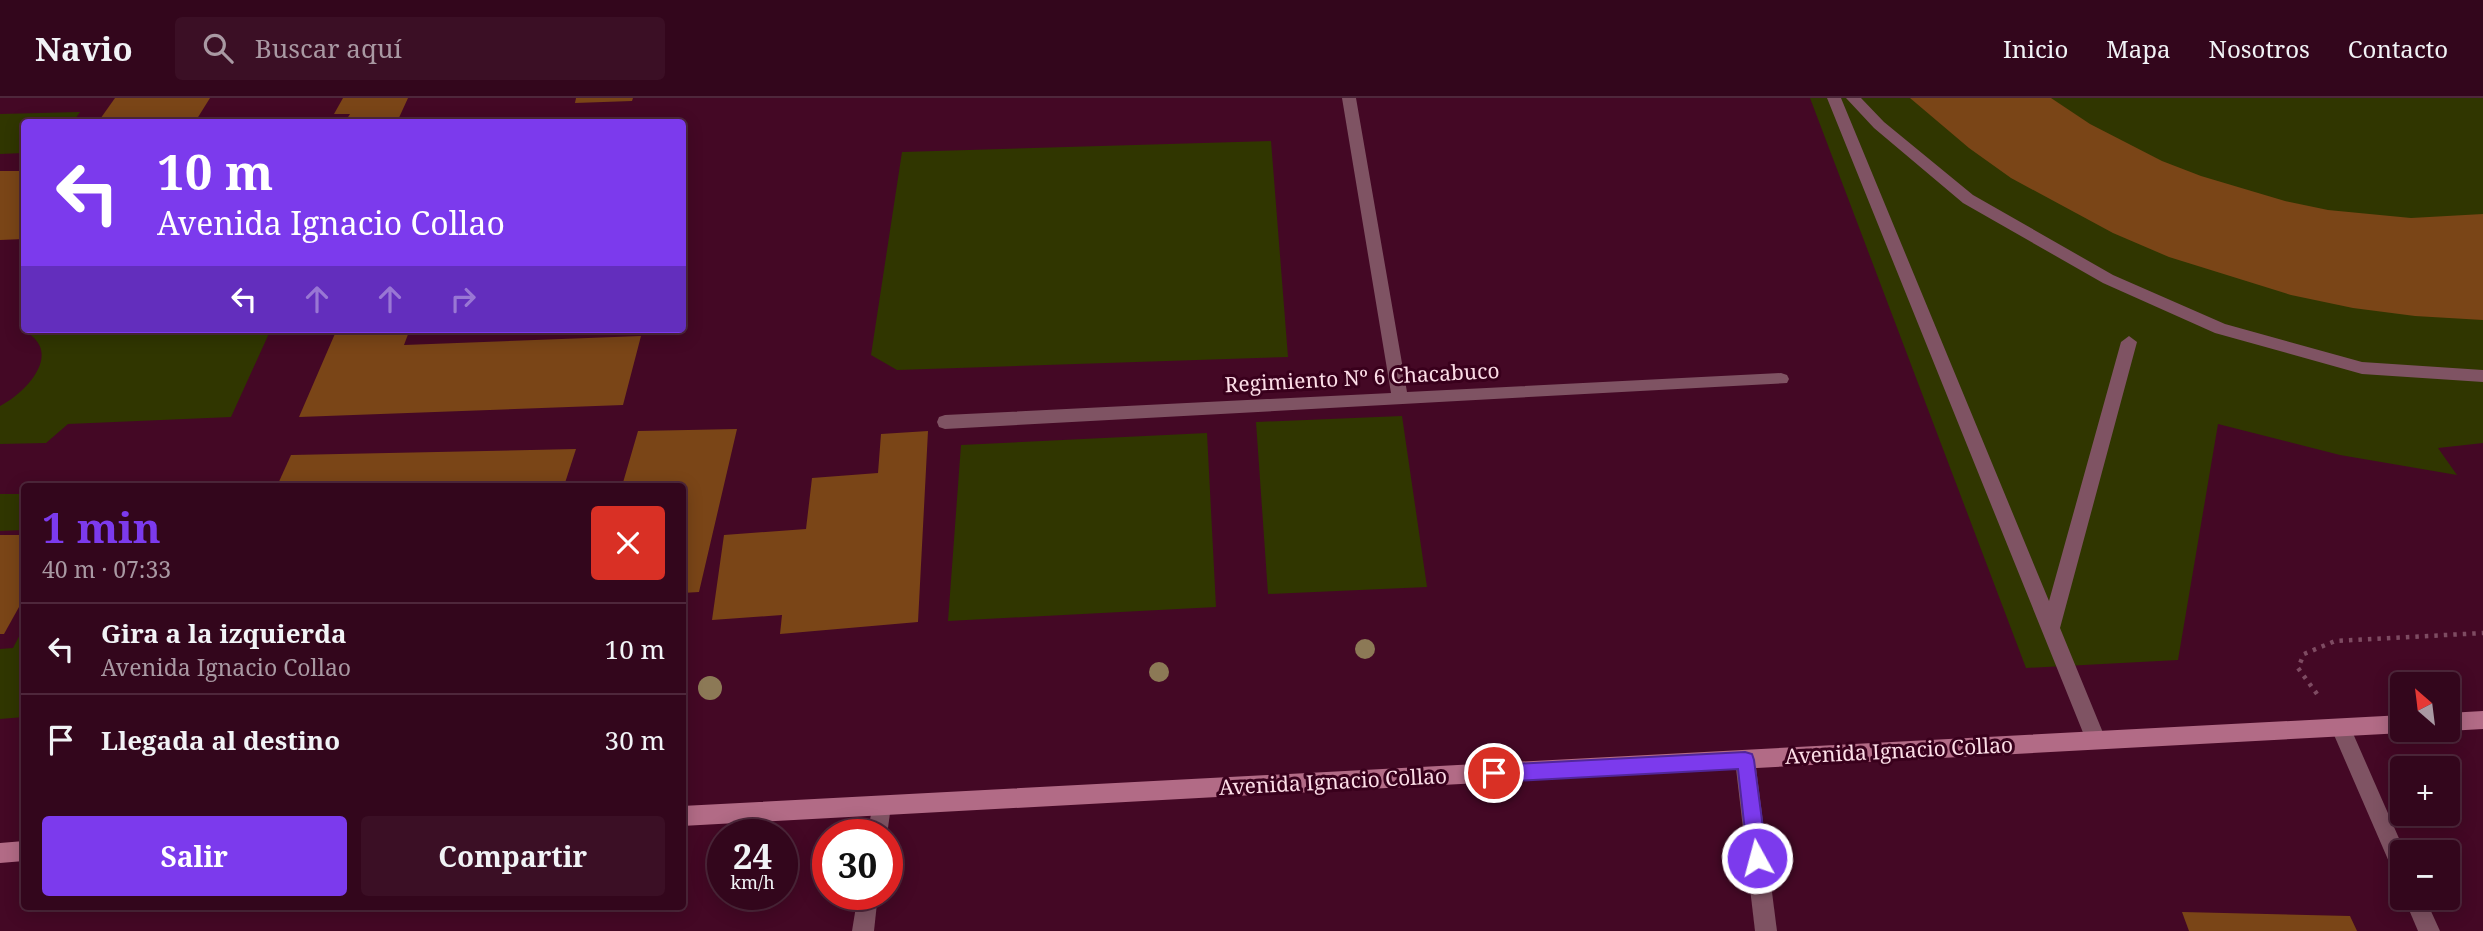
<!DOCTYPE html>
<html lang="es">
<meta charset="utf-8">
<style>
body{margin:0;font-family:"Noto Serif",serif;background:#3b0f25;color:#f1f3f6;height:100vh;display:flex;flex-direction:column;font-size:26px;white-space:nowrap}
*{box-sizing:border-box;margin:0}
p{font-size:23px;color:#a999a3}
.icon{flex:none;width:38px;height:38px;fill:none;stroke:currentColor;stroke-width:2;stroke-linecap:round;stroke-linejoin:round}
.map{position:relative;flex:1;overflow:hidden}
.sheet{position:absolute;left:21px;top:385px;width:665px;height:427px;display:flex;flex-direction:column;background:#33061c;border-radius:7px;box-shadow:0 4px 18px #0003,0 0 0 2px #4e273b}
.sheet>*{flex:none}
.top-card{position:absolute;left:21px;top:21px;width:665px;height:214px;border-radius:7px;box-shadow:0 4px 18px #0003,0 0 0 2px #4e273b;background:#7c3aed;color:#fff;overflow:hidden}
.needle{width:46px;rotate:332deg}
.controls{position:absolute;left:2390px;top:574px;display:grid;gap:14px}
.controls a{display:grid;place-items:center;width:70px;height:70px;border-radius:7px;background:#33061c;box-shadow:0 4px 18px #0003,0 0 0 2px #4e273b;font-size:35px}
.speed{position:absolute;left:707px;top:721px;display:flex;gap:14px;font-size:35px;font-weight:700;text-align:center}
.speed>*{display:grid;place-content:center;width:91px;height:91px;border-radius:50%;background:#33061c;box-shadow:0 4px 18px #0003,0 0 0 2px #4e273b;line-height:1}
.speed small{font-size:18px;font-weight:400}
.speed .limit{border:10px solid #d22;background:#fff;color:#111}
.pin{position:absolute;display:grid;place-items:center;width:60px;height:60px;color:#fff;margin:-30px;border:4px solid #fff;border-radius:50%;box-shadow:0 2px 7px #0007}
.me{position:absolute;width:77px;margin:-38px;rotate:353deg;stroke-linejoin:round;filter:drop-shadow(0 0 5px #0008)}
.turn{display:flex;align-items:center;gap:24px;height:147px;padding:0 21px;font-size:32px}
.turn .icon{width:91px;height:91px;stroke-width:2.5}
.turn b{display:block;font-size:49px;line-height:60px}
.lanes{display:flex;align-items:center;height:66px;padding:0 21px;background:#0003;justify-content:center;gap:35px;direction:ltr}
.lanes .off{opacity:.35}
.round{display:grid;place-items:center;flex:none;width:74px;height:74px;border-radius:7px;background:#3b0f25}
.summary{display:flex;align-items:center;justify-content:space-between;height:119px;padding:0 21px}
h1{font-size:42px;font-weight:700;line-height:52px;color:#7c3aed}
.primary-button{display:flex;gap:14px;margin-top:auto;padding:14px 21px}
.primary-button a{flex:1;height:80px;border-radius:7px;background:#7c3aed;color:#fff;font-size:28px;font-weight:700;line-height:80px;text-align:center}
.primary-button a+a{background:#3b0f25;color:#f1f3f6}
ul{padding:0;list-style:none}
li{display:flex;align-items:center;gap:21px;height:91px;padding:0 21px;border-top:2px solid #4e273b}
li div{flex:1}
li b{display:block;font-size:26px}
li em{font-style:normal}
header{display:flex;align-items:center;gap:42px;box-sizing:border-box;height:98px;padding:0 35px;background:#33061c;border-bottom:2px solid #4e273b}
header strong{font-size:33px}
nav{display:flex;gap:38px;margin-inline-start:auto;font-size:24px}
.search{width:490px;height:63px;background:#3b0f25;display:flex;align-items:center;gap:18px;box-sizing:border-box;padding:0 24px;border-radius:7px;color:#a999a3;font-size:26px}
.map>svg:first-child{display:block}
</style>
<header>
<strong>Navio</strong>
<div class="search"><svg class="icon" aria-label="search" viewBox="0 0 24 24"><circle cx="10" cy="10" r="6"/><path d="M15 15l6 6"/></svg>Buscar aquí</div>
<nav><a>Inicio</a><a>Mapa</a><a>Nosotros</a><a>Contacto</a></nav>
</header>
<div class="map">
<svg width="2483" height="833" viewBox="0 0 2483 833">
<rect width="100%" height="100%" fill="#440825"/>
<!-- green -->
<g fill="#303600">
<path d="M1810,0H2483V345L2438,350L2457,377L2340,357L2218,326L2178,562L2026,570Z"/>
<path d="M80,14L73,24H24V55L0,56V16Z"/>
<path d="M1271,43L1288,259L897,272L871,257L902,54Z"/>
<path d="M24,228V231H271L231,319L68,326L46,345L0,346V308C28,294 65,252 22,232Z"/>
<path d="M1402,318L1427,489L1268,496L1256,324Z"/>
<path d="M1207,335L1216,509L948,523L961,347Z"/>
<path d="M0,396H24V432L0,433Z"/>
<path d="M24,529V619L0,621V551L13,550Z"/>
</g>
<!-- building -->
<g fill="#7a4517">
<path d="M115,0H210L195,24H98Z"/>
<path d="M343,0H408L397,24H345L350,16H334Z"/>
<path d="M576,0H633L632,3L575,5Z"/>
<path d="M1910,0H2051L2090,26L2162,63L2201,78L2285,103L2328,112L2411,120L2483,116V222L2415,218L2353,210L2291,197L2169,159L2113,135L2011,80L1969,50Z"/>
<path d="M0,73H24V141L0,142Z"/>
<path d="M337,231H410L404,247L641,238L623,307L299,319Z"/>
<path d="M737,331L699,494L682,495V388H622L638,333Z"/>
<path d="M928,333L918,524L780,536L782,517L712,522L724,437L806,431L812,380L878,375L881,336Z"/>
<path d="M576,351L564,388H277L291,357Z"/>
<path d="M0,437H24V500L4,536H0Z"/>
<path d="M2182,814L2350,818L2357,833H2189Z"/>
</g>
<g fill="none" stroke-linecap="round" stroke-linejoin="round">
<!-- path -->
<path stroke="#7e4b62" stroke-width="4.5" stroke-dasharray="3.5 6" stroke-linecap="butt" d="M2317,596L2298,570L2304,556L2335,543L2483,535"/>
<!-- lane -->
<g fill="#7f5363" fill-rule="evenodd">
<path d="M1342,0H1356L1407,294L1781,275L1787,277L1789,281L1787,285L945,331L939,329L937,324L939,319L945,317L1391,295Z"/>
<path d="M1827,0H1841L2049,503L2121,244L2129,238L2137,244L2060,530L2106,642L2103,648L2096,651L2089,648L2086,642Z"/>
<path d="M1846,0H1861L1884,24L1973,97L2113,177L2225,226L2362,264L2483,272V284L2362,276L2215,235L2103,185L1963,105L1874,30Z"/>
</g>
<!-- street -->
<g fill="#7f5363" fill-rule="evenodd">
<path d="M2341,621L2348,624L2405,754H2403V783L2396,780L2331,630L2334,624Z"/>
<path d="M1745,653L1752,656L1755,662L1777,833H1755L1735,662L1738,656Z"/>
<path d="M881,698L888,701L891,708L887,737H867L874,701Z"/>
<path d="M858,796H878L874,833H852Z"/>
<path d="M2404,800H2425L2440,833H2418Z"/>
</g>
<!-- secondary -->
<g fill="#b26b86" fill-rule="evenodd">
<path d="M2483,613V631L2448,633L2445,632H2448V615Z"/>
<path d="M2403,617V632H2410L2403,635L682,728V708Z"/>
<path d="M24,743V763L0,765V745Z"/>
</g>
</g>
<!-- trees -->
<g fill="#8c7956">
<circle cx="1365" cy="551" r="10"/>
<circle cx="1159" cy="574" r="10"/>
<circle cx="710" cy="590" r="12"/>
</g>
<!-- route -->
<path fill="#7c3aed" stroke="#51269a" stroke-width="2" d="M1745,654L1752,656L1754,662L1767,760L1764,766L1757,769L1751,766L1748,760L1738,671L1494,684L1488,681L1486,675L1488,669L1494,667Z"/>
<g text-anchor="middle" stroke-width="6" stroke-linejoin="round" paint-order="stroke">
<!-- street labels -->
<g font-size="21" fill="#fcdde7" stroke="#39001c">
<text transform="translate(1362 280) rotate(-3)" y="7">Regimiento Nº 6 Chacabuco</text>
<text transform="translate(1899 653) rotate(-3)" y="7">Avenida Ignacio Collao</text>
<text transform="translate(1333 684) rotate(-3)" y="7">Avenida Ignacio Collao</text>
</g>
</g>
</svg>
<div class="controls">
<a><svg class="needle" viewBox="-14 -14 28 28"><path d="M0-13l5 13h-10z" fill="#e53935"/><path d="M0 13l5-13h-10z" fill="#a999a3"/></svg></a>
<a>+</a>
<a>−</a>
</div>
<div class="speed"><div>24<small>km/h</small></div><div class="limit">30</div></div>
<div class="pin" style="left:1494px;top:675px;background:#d93025"><svg class="icon" aria-label="arrive" viewBox="0 0 24 24"><path d="M6 21V4h12l-3 4 3 4H6"/></svg></div>
<svg class="me" style="left:1757px;top:760px" viewBox="-20 -20 40 40"><circle r="17" fill="#7c3aed" stroke="#fff" stroke-width="3"/><path d="M0-11L8 9 0 5-8 9z" fill="#fff"/></svg>
<div class="top-card">
<div class="turn"><svg class="icon" aria-label="left" viewBox="0 0 24 24"><path d="M17 20v-9H6M10 6l-5 5 5 5"/></svg><div><b>10 m</b>Avenida Ignacio Collao</div></div>
<div class="lanes"><svg class="icon" aria-label="left" viewBox="0 0 24 24"><path d="M17 20v-9H6M10 6l-5 5 5 5"/></svg><svg class="icon off" aria-label="ahead" viewBox="0 0 24 24"><path d="M12 20V5M6 11l6-6 6 6"/></svg><svg class="icon off" aria-label="ahead" viewBox="0 0 24 24"><path d="M12 20V5M6 11l6-6 6 6"/></svg><svg class="icon off" aria-label="right" viewBox="0 0 24 24"><path d="M7 20v-9h11M14 6l5 5-5 5"/></svg></div>
</div>
<section class="sheet">
<div class="summary"><div><h1>1 min</h1><p>40 m · 07:33</p></div><a class="round" style="background:#d93025;color:#fff"><svg class="icon" aria-label="close" viewBox="0 0 24 24"><path d="M6 6l12 12M18 6L6 18"/></svg></a></div>
<ul>
<li><svg class="icon" aria-label="left" viewBox="0 0 24 24"><path d="M17 20v-9H6M10 6l-5 5 5 5"/></svg><div><b>Gira a la izquierda</b><p>Avenida Ignacio Collao</p></div><em>10 m</em></li>
<li><svg class="icon" aria-label="arrive" viewBox="0 0 24 24"><path d="M6 21V4h12l-3 4 3 4H6"/></svg><div><b>Llegada al destino</b></div><em>30 m</em></li>
</ul>
<div class="primary-button"><a>Salir</a><a>Compartir</a></div>
</section>
</div>
